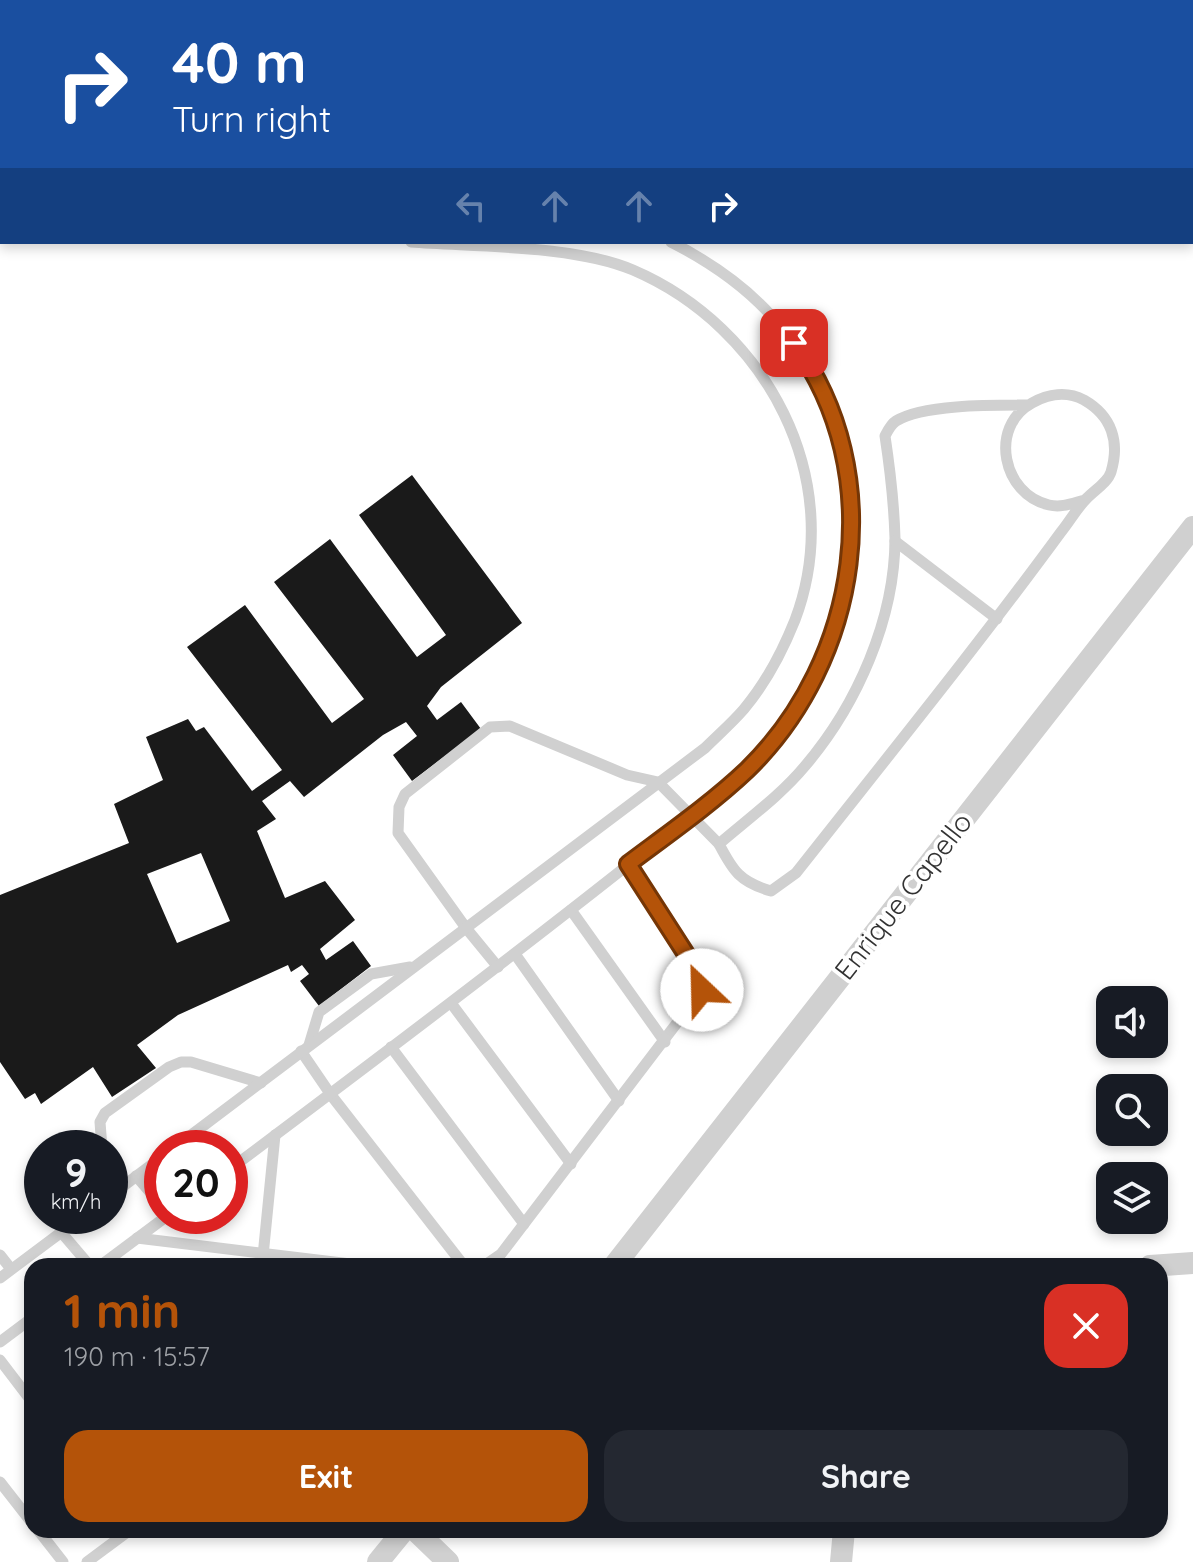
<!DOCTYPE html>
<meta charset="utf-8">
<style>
body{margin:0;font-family:Quicksand,sans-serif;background:#242831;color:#f1f3f6;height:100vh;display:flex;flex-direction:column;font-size:30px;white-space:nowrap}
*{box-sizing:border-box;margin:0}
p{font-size:26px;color:#9ea1a6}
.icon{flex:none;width:44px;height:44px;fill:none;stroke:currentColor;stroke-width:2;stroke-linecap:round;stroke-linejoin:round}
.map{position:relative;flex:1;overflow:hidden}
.sheet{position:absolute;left:24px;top:1258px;width:1144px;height:280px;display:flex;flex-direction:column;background:#171b24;border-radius:24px;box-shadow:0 4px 12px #0003}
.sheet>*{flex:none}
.hud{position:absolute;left:0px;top:0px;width:1194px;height:244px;box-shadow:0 4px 12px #0003;background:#1a4fa0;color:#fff;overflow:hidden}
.controls{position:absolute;left:1096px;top:986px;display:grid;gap:16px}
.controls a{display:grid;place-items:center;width:72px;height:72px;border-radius:16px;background:#171b24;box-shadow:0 4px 12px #0003;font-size:40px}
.speed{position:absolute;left:24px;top:1130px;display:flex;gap:16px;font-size:40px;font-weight:700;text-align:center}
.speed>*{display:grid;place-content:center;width:104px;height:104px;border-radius:50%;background:#171b24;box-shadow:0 4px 12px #0003;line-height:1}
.speed small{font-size:20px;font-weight:400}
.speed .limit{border:12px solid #d22;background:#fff;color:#111}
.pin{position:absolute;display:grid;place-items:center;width:68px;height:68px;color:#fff;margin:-34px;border-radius:16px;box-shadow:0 4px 12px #0006}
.me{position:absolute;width:88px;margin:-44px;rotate:336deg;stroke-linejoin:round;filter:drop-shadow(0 0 6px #0008)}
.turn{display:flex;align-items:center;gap:28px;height:168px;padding:0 40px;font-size:36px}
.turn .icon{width:104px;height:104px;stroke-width:2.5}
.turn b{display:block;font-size:56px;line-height:68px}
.lanes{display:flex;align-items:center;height:76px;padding:0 40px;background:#0003;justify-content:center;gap:40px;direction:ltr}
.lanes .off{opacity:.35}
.round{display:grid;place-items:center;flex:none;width:84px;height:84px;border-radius:24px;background:#242831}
.head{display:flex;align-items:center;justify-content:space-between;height:136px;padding:0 40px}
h1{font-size:48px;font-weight:700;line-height:60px;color:#b45309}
.cta{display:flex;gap:16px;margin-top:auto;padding:16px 40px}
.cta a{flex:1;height:92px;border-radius:24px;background:#b45309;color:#fff;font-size:32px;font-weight:700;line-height:92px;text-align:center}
.cta a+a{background:#242831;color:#f1f3f6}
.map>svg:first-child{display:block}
</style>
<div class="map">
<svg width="1193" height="1562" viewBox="0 0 1193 1562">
<rect width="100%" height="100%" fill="#fff"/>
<!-- building -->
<path fill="#1a1a1a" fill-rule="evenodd" d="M412,475L522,623L441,687L427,706L437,720L461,702L481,729L412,781L393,755L417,736L406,722L383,735L304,797L290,781L262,801L276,819L257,831L285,898L325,881L355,920L320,949L326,960L353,941L371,966L319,1006L300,981L309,974L302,965L291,972L288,965L178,1015L137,1045L156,1068L112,1097L93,1067L41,1104L35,1093L25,1099L0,1062V895L129,843L114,804L163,780L146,737L188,719L196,731L204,727L252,791L282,770L187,647L245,605L332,723L364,699L274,582L330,539L417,657L446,635L359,515ZM201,853L230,921L177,943L147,874Z"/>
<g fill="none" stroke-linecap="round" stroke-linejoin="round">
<!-- service -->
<g stroke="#d0d0d0" stroke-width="11">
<path d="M0,168H2"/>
<path d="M0,211H2"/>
<path d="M1028,405C996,405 923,404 896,421C891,424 888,430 885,436C890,469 894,504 895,538C895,619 857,705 805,766C781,795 748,819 719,844C733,871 740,882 771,891L796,873C885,760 976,648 1061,532C1070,521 1077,508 1087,498C1095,490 1108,482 1111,472C1120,442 1112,416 1084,400C1067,391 1048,394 1032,403C988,427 1003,495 1049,505C1062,508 1073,503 1085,500"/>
<path d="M895,541L997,619"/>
<path d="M571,910L665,1042"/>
<path d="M515,954L619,1101"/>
<path d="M498,967L466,928L398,833L399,807L405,794L490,727L510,726L627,775L658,782L719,844"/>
<path d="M451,1003L571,1164"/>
<path d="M309,1045L319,1012L371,974L410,967"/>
<path d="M391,1047L524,1224"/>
<path d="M301,1051L331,1095L461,1262L468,1266"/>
<path d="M102,1148L100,1122L105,1113L169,1067L181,1062H191L261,1083"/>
<path d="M174,1148L705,748C718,735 732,723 744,709C765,684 783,650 795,620C848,479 766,327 633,270C575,245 476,247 411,242"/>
<path d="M110,1166L120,1189"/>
<path d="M230,1169C361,1071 491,973 619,872C677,826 744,783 787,722C846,637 873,523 834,423C800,335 755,285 671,242"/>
<path d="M136,1176L162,1206"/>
<path d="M110,1196L162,1157"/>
<path d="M61,1232L90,1266"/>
<path d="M137,1238L367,1266"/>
<path d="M0,1255L11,1269"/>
<path d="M100,1266L167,1216"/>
<path d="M262,1266L275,1135"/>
<path d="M477,1266L488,1263L501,1254L702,990V979L628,864"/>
<path d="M0,1278L83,1216"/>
<path d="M0,1342L32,1318"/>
<path d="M0,1360L32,1402"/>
<path d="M0,1482L32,1523"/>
<path d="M38,1530L63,1562"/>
<path d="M87,1562L130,1530"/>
</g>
<!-- minor -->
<g stroke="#d0d0d0" stroke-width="22">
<path d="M614,1266L1193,527"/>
<path d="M1150,1266L1193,1263"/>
<path d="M415,1530L448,1562"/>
<path d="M378,1562L404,1530"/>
<path d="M841,1562L844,1530"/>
</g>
</g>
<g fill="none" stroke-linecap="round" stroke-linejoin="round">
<!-- route casing -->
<g stroke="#753606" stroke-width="20">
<path id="route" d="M702,990V979L628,864C668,834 711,804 747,770C860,660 889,473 794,343"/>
</g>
<!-- route -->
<use href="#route" stroke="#b45309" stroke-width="14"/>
</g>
<g text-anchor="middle" stroke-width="8" stroke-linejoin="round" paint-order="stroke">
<!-- street labels -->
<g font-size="28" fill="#333" stroke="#fff">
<text transform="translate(903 896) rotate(-52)" y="10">Enrique Capello</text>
</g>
</g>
</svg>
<div class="controls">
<a><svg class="icon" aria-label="sound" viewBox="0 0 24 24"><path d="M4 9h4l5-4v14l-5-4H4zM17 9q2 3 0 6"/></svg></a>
<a><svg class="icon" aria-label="search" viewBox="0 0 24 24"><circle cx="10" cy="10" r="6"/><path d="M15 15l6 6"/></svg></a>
<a><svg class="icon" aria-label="layers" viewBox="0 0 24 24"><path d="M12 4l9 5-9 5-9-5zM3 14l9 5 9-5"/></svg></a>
</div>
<div class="speed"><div>9<small>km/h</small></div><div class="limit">20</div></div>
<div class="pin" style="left:794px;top:343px;background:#d93025"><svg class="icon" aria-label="arrive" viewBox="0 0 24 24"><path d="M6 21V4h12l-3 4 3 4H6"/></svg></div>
<svg class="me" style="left:702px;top:990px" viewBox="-20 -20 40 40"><circle r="19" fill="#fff"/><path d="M0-13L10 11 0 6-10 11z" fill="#b45309"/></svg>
<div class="hud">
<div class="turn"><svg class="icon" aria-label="right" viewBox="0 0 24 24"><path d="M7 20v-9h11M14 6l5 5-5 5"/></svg><div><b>40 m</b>Turn right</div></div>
<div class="lanes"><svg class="icon off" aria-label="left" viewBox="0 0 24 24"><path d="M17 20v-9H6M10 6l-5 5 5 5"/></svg><svg class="icon off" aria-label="ahead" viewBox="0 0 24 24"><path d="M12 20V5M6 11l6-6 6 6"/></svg><svg class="icon off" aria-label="ahead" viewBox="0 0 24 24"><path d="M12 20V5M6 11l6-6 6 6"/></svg><svg class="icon" aria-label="right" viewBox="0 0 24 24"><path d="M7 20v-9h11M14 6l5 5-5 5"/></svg></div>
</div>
<section class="sheet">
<div class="head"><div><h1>1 min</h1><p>190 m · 15:57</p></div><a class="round" style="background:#d93025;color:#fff"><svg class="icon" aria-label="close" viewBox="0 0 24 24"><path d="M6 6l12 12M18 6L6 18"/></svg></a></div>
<div class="cta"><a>Exit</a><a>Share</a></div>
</section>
</div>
